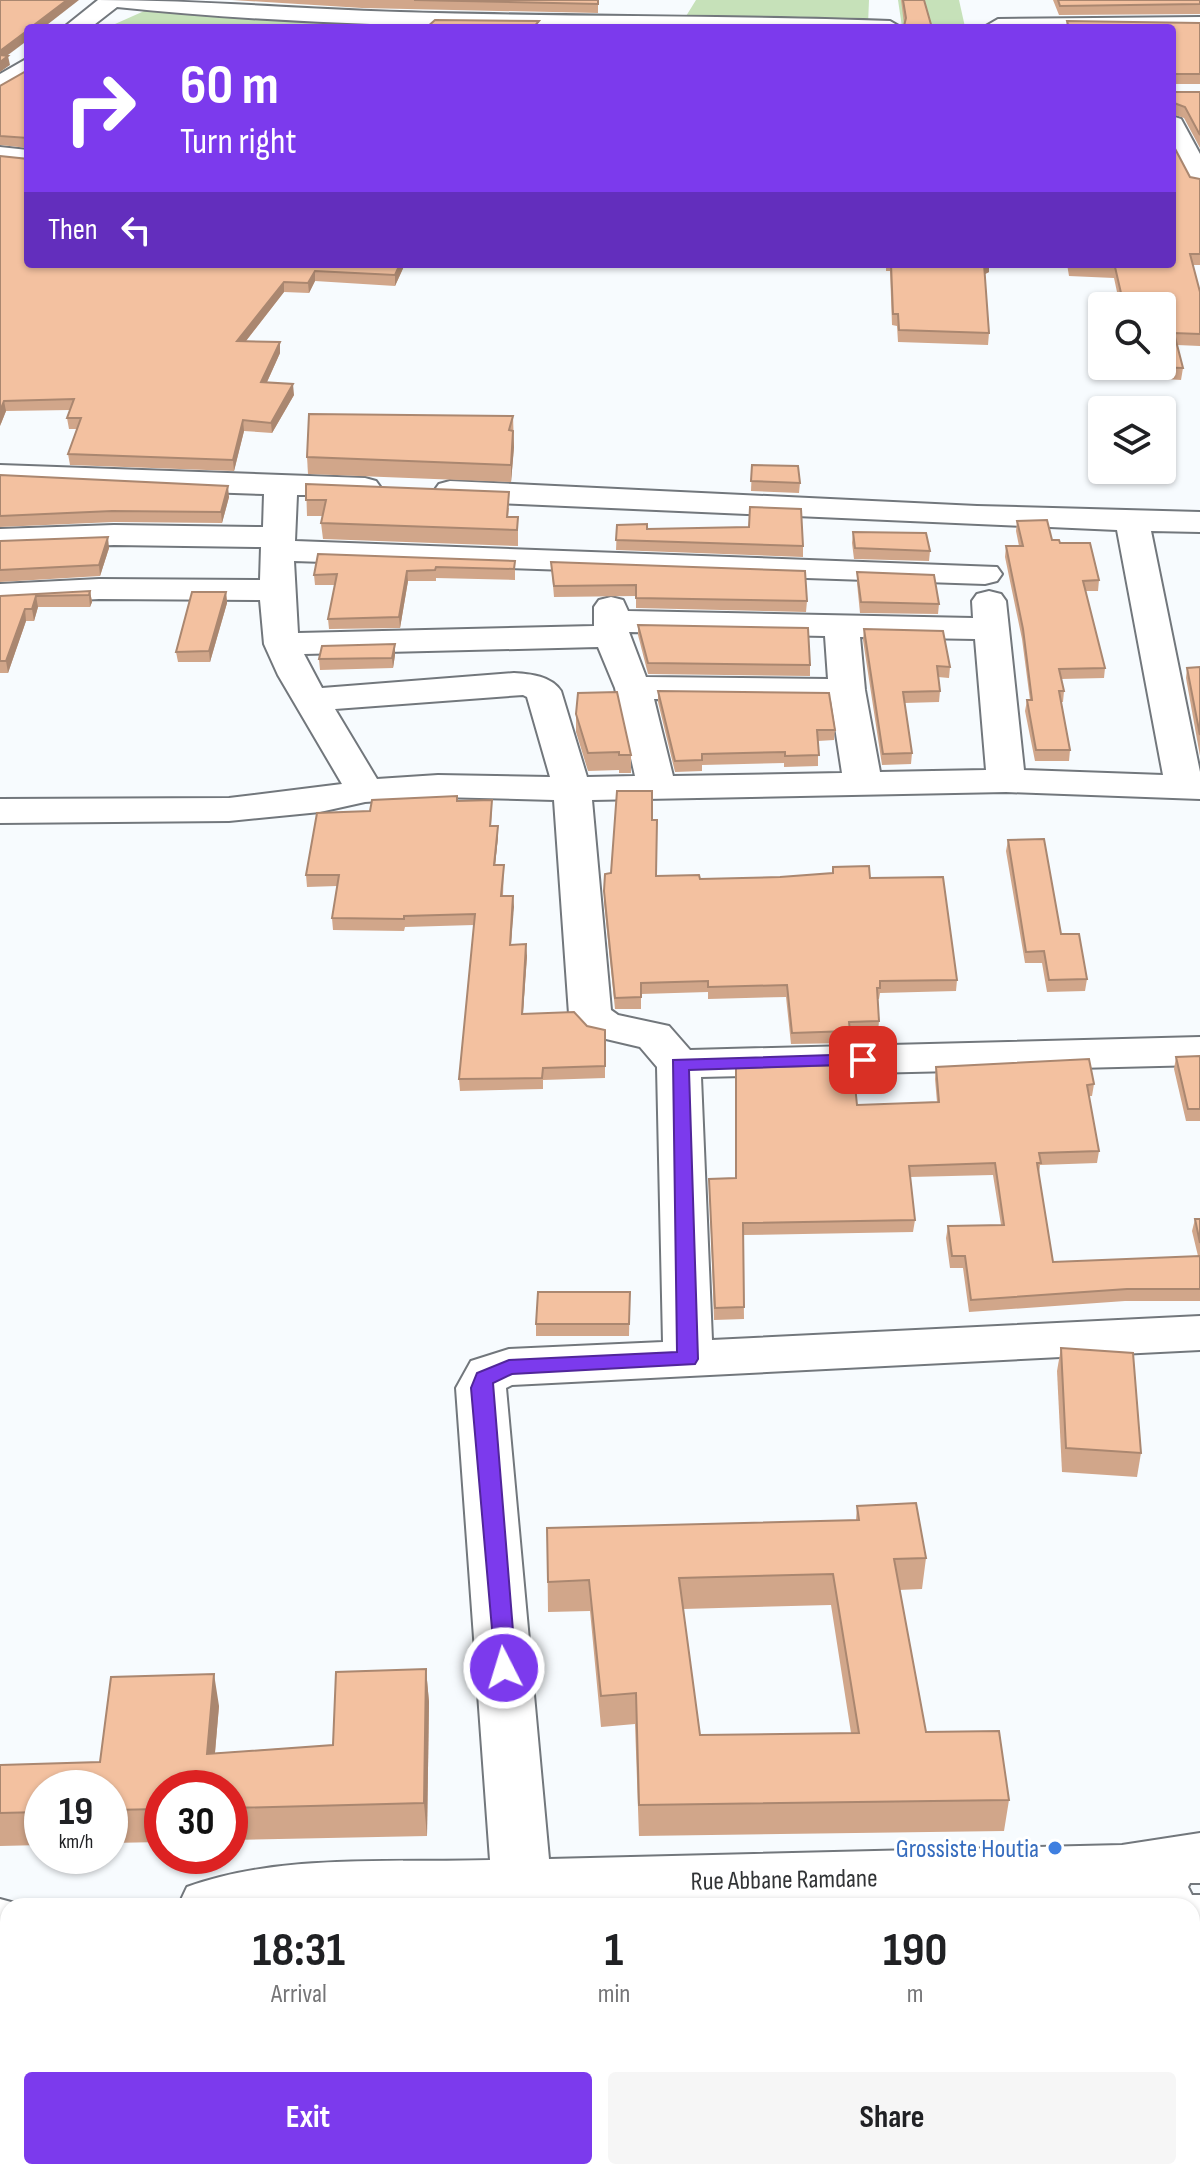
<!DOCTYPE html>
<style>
body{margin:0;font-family:"Sofia Sans Condensed",sans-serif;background:#f6f6f6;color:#202124;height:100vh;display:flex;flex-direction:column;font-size:30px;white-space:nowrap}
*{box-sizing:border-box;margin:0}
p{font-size:26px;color:#757577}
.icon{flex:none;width:44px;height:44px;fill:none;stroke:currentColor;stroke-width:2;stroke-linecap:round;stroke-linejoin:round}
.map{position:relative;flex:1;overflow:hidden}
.details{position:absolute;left:0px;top:1898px;width:1200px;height:282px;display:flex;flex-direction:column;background:#fff;border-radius:24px 24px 0 0;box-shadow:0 2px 6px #0004}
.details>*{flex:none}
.guide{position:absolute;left:24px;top:24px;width:1152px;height:244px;border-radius:8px;box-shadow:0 2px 6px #0004;background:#7c3aed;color:#fff;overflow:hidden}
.fabs{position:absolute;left:1088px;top:292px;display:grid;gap:16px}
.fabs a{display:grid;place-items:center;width:88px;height:88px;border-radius:8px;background:#fff;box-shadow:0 2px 6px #0004;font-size:40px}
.speed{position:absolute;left:24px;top:1770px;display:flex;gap:16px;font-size:40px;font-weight:700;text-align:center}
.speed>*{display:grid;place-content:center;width:104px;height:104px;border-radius:50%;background:#fff;box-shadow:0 2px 6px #0004;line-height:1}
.speed small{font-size:20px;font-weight:400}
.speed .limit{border:12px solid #d22;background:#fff;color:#111}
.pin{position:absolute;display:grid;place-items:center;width:68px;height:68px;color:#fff;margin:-34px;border-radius:16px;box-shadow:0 4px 12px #0006}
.me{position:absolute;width:88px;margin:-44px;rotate:355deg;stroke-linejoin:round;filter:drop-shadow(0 0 6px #0008)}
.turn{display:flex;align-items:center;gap:28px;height:168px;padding:0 24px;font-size:36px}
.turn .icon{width:104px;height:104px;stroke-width:2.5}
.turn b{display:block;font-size:56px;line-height:68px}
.then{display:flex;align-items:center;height:76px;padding:0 24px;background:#0003;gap:16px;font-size:30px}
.eta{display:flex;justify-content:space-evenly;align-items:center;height:136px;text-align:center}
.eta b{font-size:48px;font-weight:700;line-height:56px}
.cta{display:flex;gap:16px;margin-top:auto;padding:16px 24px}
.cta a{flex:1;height:92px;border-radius:8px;background:#7c3aed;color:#fff;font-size:32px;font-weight:700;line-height:92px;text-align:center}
.cta a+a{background:#f6f6f6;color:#202124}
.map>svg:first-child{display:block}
</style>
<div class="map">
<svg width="1200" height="2179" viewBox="0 0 1200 2179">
<rect width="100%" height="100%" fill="#f7fbfe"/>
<!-- green -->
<g fill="#c6e1b9">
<path d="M696,0H869L868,25L550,28L683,21Z"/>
<path d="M898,0H959L965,27H902Z"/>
<path d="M151,8L424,23L426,28H106Z"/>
</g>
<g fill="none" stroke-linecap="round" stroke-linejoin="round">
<!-- minor casing -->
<g stroke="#72777c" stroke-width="4">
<g id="minor">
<path d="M98,0C198,0 299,9 400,12C563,17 727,15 890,21L902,28C640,28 377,34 117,7L90,28H63Z"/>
<path d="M1200,17V31L986,26L998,19Z"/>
<path d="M28,58V76L0,93V74Z"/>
<path d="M1172,116L1181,119L1200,154V188L1191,186L1172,150Z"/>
<path d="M0,147L28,150V166L0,163Z"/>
<path d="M0,465L365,478L376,481L381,488L376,495H297L295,541L997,567L1002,574L997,581L985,584L294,561L298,633L594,626V607L599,600L611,597L623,600L628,611L973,618L972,601L977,594L989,591L1001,594L1006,601L1024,770L1163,775L1117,530L450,501L439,498L434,491L439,484L450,481L977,506L1200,512V532L1151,531L1200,772V799L1006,792L592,800L611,1010L618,1015L669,1026L690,1050L1200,1037V1065L701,1077L712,1340L1200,1316V1350L512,1385L506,1388L549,1859L1122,1845L1200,1833V1883H1190L1188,1887L1192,1895H1200V1949L1192,1948V1906H1060L1064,1898L744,1906H178L187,1887C281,1853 392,1863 490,1860L456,1388L471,1361L509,1349L663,1342L657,1067L640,1047L589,1035L569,1014L554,800L438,797L365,802L320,812L229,821L0,823V799L229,798L342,784L278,675L264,644L260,600L99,599L0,604V584L99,579L260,580L261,547L114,545L0,549V529L114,525L263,527L264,494L0,485ZM629,632L825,636L828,679L646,677ZM860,637L975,639L986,770L880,772L865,690ZM598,647L615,688L635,776L587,777L561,691C551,676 531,674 514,673L322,688L304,654ZM523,695L527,697L550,777L438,775L377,779L335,709ZM654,699L831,701L842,773L673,776Z"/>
<path d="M0,1899L26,1906H8V1953H0Z"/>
<path d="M271,2172H337L336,2179H270Z"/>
<path d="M588,2172H654L655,2179H589Z"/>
<rect x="1012" y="2172" width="66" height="7"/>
</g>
</g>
<!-- minor -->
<use href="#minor" fill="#fff" fill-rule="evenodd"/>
</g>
<!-- wall -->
<g fill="#d1a68a" fill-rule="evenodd">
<path d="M232,0H598V13L362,8Z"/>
<path d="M901,0H924L904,26V24Z"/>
<path d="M1053,0H1200V14L1059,15Z"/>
<path d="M1067,21L1200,23V84H1172V28H1066Z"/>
<path d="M28,70V148L0,145V86Z"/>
<path d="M1172,92H1200V148L1184,118L1172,114Z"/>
<path d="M1190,177L1200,179V265H1193L1200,292V346L1177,345L1183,368L1181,380L1148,378L1146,366H1162V306H1120L1114,278L1069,276L1067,264H1172Z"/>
<path d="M28,264H405L395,286L315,281L309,293L284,292L246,341L280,342V353L267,382L294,395L272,433L244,431L234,471L70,465L68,454L77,429H69L67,418L70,410L6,411L0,426Z"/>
<path d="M886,264H989V272L985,274L989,333L988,345L898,342L897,326L892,325L890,271H886Z"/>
<path d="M513,416L514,447L511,482L308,474L307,457Z"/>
<path d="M752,465L800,483L799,493L751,491Z"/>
<path d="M0,475L229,497L222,523L114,522L0,527Z"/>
<path d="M306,484L509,508L508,517H518V546L323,539L321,523L323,516H307Z"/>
<path d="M1017,521L1060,543L1099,580L1098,591H1085L1105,668L1104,678L1061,679L1064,691L1063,702H1061L1070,750L1069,761H1035L1025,711L1027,700H1030L1022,639L1005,557L1006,546H1019L1016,531Z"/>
<path d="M617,525L803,546V557L616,550Z"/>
<path d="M853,532L887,534L930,551L929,561L854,559L852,543Z"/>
<path d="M0,541L109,548L100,576L0,582Z"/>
<path d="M515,561V580L436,578V581H408L400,628L329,629L328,619L335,585H315L314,575Z"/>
<path d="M551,562L807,601L806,612L636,608V596L554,597Z"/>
<path d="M857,572L939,604L938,614L860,613L857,583Z"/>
<path d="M90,591L92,602L90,607H38L34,621H26L8,673H0V596Z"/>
<path d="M226,592L227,603L210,662H178L176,652Z"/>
<path d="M638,625L810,665V676L648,674L638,635Z"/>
<path d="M864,629L950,667L949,678L938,677L940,691L939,702L904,703L912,753L911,764L882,765L863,640Z"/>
<path d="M395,644V655L393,668L320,670L319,659Z"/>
<path d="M1200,667V756L1186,678L1187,668Z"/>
<path d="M658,691L835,730L834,740L818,741V766L784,767V763L702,765V771L675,772L658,702Z"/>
<path d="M576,714L631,755V773H619V770L588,771L576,732Z"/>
<path d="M458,800L492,811L491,826L498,837L495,865H504L503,896H513L511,945L527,956L523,1014L587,1026L605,1030V1078L543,1080V1089L460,1091L459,1079L474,925L405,927L404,931L333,930L332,918L337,886L307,887L306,875L370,811Z"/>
<path d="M652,820L656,876L700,879L780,877L832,873L833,867L870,878L957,980L956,991L880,993L879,999H878L879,1021L878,1032L850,1033L849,1043L791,1044L786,997L708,999V992L641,994V1009H615L604,902V891L611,873Z"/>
<path d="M1008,840L1087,979L1085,991L1047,992L1042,963H1025L1006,851Z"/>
<path d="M1200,1056V1121H1186L1174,1069L1176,1057Z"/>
<path d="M936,1067L1094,1084L1092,1096H1089L1099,1151L1097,1163L1040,1165L1039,1175L1053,1262L1198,1256L1192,1231L1195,1219H1200V1301H1125L969,1312L963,1268H950L946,1238L948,1226L1001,1225L993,1175L910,1177L915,1220L913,1232L743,1235L744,1319L714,1320L709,1179L735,1178L857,1105L937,1102L935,1079Z"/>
<path d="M630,1292L629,1336H536V1324Z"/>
<path d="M1061,1348L1141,1453L1137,1477L1062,1472L1057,1371Z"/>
<path d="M857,1506L926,1558L922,1589L899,1590L926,1732L1009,1800L1004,1831L639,1836L635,1724L601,1727L590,1611L548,1612L547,1528L856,1520ZM831,1605L851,1733L700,1735L683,1609Z"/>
<path d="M426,1669L429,1702L427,1836L230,1840V1788H162V1842L110,1843V1788H42V1845L0,1846V1765L100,1762L219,1706L215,1753L333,1745Z"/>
<path d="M0,1941H8V2057L0,2058Z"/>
<path d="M1133,2172H1192L1200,2179H1134Z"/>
</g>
<!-- shaded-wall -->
<g fill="#aa8770">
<path d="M67,0H79L43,28H30Z"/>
<path d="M28,30V40L0,61V51Z"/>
<path d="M8,56L10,65L0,72V62Z"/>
<path d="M400,264H405L395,286V275Z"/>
<path d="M984,264H989V272L983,275Z"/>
<path d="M315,271V281L309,293L308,283Z"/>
<path d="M284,282V292L238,351L237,341Z"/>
<path d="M280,342V353L262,393L261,382Z"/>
<path d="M293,384L294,395L272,433L271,423Z"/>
<path d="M4,401L6,411L0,426V411Z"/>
<path d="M243,420L244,431L234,471L233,460Z"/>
<path d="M513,431L514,447L511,482V465Z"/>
<path d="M228,486L229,497L222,523L221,512Z"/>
<path d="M108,537L109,548L100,576L99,565Z"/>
<path d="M407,571L408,581L400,628L399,617Z"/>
<path d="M90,591L92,602L90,607L89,595Z"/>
<path d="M226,592L227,603L210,662L209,651Z"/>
<path d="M36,596L38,607L34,621L32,609Z"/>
<path d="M25,609L26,621L8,673L6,661Z"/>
<path d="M395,644V655L393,668L392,658Z"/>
<path d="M498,826V837L494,876V865Z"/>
<path d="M513,896L514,907L510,956V945Z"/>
<path d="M526,944L527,956L522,1025V1014Z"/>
<path d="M426,1669L429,1702L427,1836L424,1803Z"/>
<path d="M214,1674L219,1706L212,1786L207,1754Z"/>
</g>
<!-- building -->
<g fill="#f3c1a0" stroke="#aa8770" stroke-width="2" fill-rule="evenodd">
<path d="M0,0H67L30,28H28V30L0,51Z"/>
<path d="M414,0H598V4Z"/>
<path d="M903,0H924L932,28H901L900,26H904L906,18Z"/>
<path d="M1058,0H1200V4L1060,6Z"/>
<path d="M435,20L539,21L533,28H426Z"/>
<path d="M1067,21L1200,23V74H1172V28H1069Z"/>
<path d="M0,55L8,56L0,62Z"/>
<path d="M28,70V138L0,136V86Z"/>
<path d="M1172,92H1200V135L1185,107L1174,103L1172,105Z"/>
<path d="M1172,143L1190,177L1200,179V254H1190L1200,292V334L1174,333L1183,368L1150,367L1162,366V306H1124L1115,267L1070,264H1172Z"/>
<path d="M0,156L28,159V264H400L395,275L315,271L308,283L284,282L237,341L280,342L261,382L293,384L271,423L243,420L233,460L68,454L81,418H67L74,399L4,401L0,411Z"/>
<path d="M891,264H984L989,333L899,330L898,314H893Z"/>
<path d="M309,414L513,416L509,430L513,431L511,465L307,457Z"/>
<path d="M752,465L798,466L800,483L751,481Z"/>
<path d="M0,475L228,486L221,512L112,511L0,516Z"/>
<path d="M306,484L509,492L507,517H518L517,530L321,523L326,500H306Z"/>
<path d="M750,507L801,509L803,546L616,540L617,525L647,524V529L749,527Z"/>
<path d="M1047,520L1052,540H1059L1060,543H1090L1099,580L1083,581L1105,668L1059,669L1064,691H1059L1070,750H1036L1027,700H1032L1023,629L1006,546H1023L1017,521Z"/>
<path d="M853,532L926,533L930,551L855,548Z"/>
<path d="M108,537L99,565L0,570V541Z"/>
<path d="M318,554L515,561L514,569L436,567L435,570L407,571L399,617L328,619L337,574L314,575Z"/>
<path d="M551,562L805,571L807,601L636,598V585L554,586Z"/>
<path d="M857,572L934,575L939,604L861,602Z"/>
<path d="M90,591L89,595L36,596L32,609H25L6,661H0V596Z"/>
<path d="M192,592H226L209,651L176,652Z"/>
<path d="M638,625L808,628L810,665L648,663Z"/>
<path d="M864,629L943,631L950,667L937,666L940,691L903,692L912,753L883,754Z"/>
<path d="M395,644L392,658L319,659L322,646Z"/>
<path d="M1200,667V735L1187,668Z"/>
<path d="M658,691L829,693L835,730H817L819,755L785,756V752L702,754V760L675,761Z"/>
<path d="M617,692L631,755H619V752L588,753L576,714L578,693Z"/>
<path d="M617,791H652V820H657L656,876L699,875L700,879L780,877L833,873V867L869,866L870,878L943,877L957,980L880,981V988H877L879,1021L849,1022L850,1031L792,1033L787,985L708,987V981L641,983V997L615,998L604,891L605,874L611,873Z"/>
<path d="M457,796V801L492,800L490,826H498L494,865H504L501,896H513L510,945L526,944L522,1014L574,1012L587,1026L605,1030V1066L543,1068L542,1078L459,1079L475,914L404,916V919L332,918L339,875H306L317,813L370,811L372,800Z"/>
<path d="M1044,839L1061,934H1079L1087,979L1049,980L1044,951L1026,952L1008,840Z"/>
<path d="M1200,1056V1109H1188L1176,1057Z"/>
<path d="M1089,1059L1094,1084L1087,1085L1099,1151L1039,1153L1041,1163H1037L1053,1262L1200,1256V1289H1127L971,1300L965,1256H952L948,1226L1004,1225L995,1163L909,1166L915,1220L743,1223L744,1307L715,1308L709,1179L736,1178V1068L853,1065L857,1105L939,1102L936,1067Z"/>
<path d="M1195,1219H1200V1243Z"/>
<path d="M538,1292H630L629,1324H536Z"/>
<path d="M1061,1348L1133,1353L1141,1453L1066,1448Z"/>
<path d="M916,1503L926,1558L894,1559L926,1732L999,1731L1009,1800L639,1805L636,1693L601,1696L589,1580L548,1582L547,1528L859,1520L857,1506ZM833,1574L859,1733L700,1735L679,1578Z"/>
<path d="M426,1669L424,1803L230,1808V1788H162V1809L110,1810V1788H42V1812L0,1813V1765L100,1762L111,1677L214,1674L207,1754L333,1745L336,1672Z"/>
<rect x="0" y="1941" width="8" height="90"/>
<path d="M1192,2050H1200V2179H1149L1148,2172H1192Z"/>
<path d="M8,2121V2172H204L208,2179H0V2127Z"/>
<path d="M438,2172H536V2179H437Z"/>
<path d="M652,2172H1005L1006,2179H653Z"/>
</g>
<!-- route -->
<path fill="#7c3aed" stroke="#51269a" stroke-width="2" d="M863,1054L872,1060L870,1064L689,1070L698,1359L695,1364L512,1374L493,1383L516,1668L512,1675H496L471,1388L477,1373L509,1360L677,1352L673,1060Z"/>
<!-- markers -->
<circle fill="#3f7fe0" stroke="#fff" stroke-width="3" cx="1055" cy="1848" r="8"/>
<g text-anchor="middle" stroke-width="6" stroke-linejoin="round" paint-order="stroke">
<!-- near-shop labels -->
<g font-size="26" fill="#366cbe" stroke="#fff" text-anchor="end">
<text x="1039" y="1857">Grossiste Houtia</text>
</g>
<!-- near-street labels -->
<g font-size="26" fill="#323436" stroke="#fff">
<text transform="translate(784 1879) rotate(-1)" y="9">Rue Abbane Ramdane</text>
</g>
</g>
</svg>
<div class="fabs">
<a><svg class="icon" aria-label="search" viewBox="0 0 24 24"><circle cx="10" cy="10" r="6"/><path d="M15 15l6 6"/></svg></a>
<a><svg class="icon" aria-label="layers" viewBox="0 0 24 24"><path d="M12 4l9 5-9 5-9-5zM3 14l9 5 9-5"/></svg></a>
</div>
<div class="speed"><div>19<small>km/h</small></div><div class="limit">30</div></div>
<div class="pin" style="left:863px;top:1060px;background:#d93025"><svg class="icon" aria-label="arrive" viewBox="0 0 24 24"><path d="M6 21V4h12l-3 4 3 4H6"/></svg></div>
<svg class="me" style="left:504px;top:1668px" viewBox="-20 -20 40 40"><circle r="17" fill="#7c3aed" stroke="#fff" stroke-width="3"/><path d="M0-11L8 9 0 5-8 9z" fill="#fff"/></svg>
<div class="guide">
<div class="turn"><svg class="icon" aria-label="right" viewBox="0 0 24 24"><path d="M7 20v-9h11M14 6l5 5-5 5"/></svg><div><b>60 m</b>Turn right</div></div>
<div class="then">Then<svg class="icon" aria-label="left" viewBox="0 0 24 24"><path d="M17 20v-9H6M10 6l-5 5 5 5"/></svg></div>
</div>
<section class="details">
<div class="eta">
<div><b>18:31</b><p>Arrival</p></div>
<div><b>1</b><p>min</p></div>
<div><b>190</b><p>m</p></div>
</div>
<div class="cta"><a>Exit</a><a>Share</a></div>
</section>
</div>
